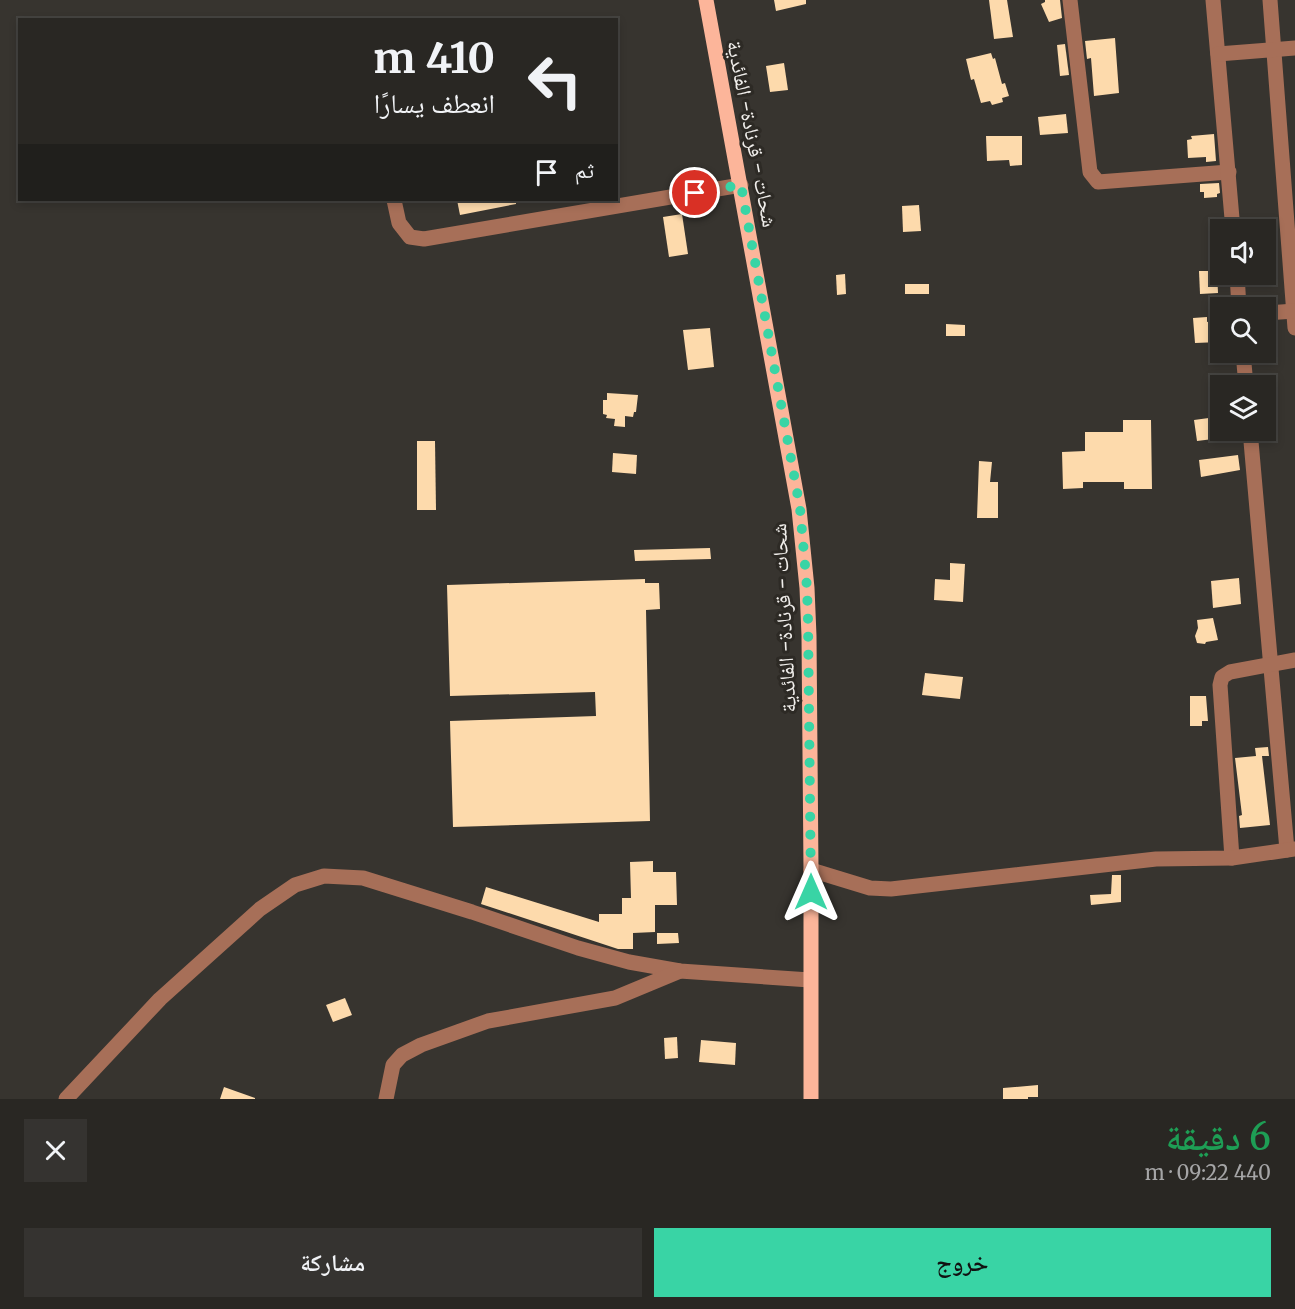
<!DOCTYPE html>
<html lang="ar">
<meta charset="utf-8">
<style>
body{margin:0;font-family:Merriweather,"Noto Naskh Arabic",serif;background:#353330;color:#f1f3f6;direction:rtl;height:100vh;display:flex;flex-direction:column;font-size:22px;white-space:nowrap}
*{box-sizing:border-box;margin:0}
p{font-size:20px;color:#a5a5a6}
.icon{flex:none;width:33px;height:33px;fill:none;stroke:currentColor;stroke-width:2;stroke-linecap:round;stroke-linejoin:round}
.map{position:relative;height:1099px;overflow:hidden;direction:ltr}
.side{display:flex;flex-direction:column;background:#292723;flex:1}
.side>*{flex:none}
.banner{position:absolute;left:18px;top:18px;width:600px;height:183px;border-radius:0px;box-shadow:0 3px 9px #0003,0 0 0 2px #454441;direction:rtl;background:#292723;color:#f1f3f6;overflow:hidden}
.buttons{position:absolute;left:1210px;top:219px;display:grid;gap:12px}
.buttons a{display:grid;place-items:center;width:66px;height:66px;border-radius:0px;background:#292723;box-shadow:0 3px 9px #0003,0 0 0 2px #454441;font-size:30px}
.pin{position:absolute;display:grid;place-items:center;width:51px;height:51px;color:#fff;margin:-26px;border:3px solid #fff;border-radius:50%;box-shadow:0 2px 6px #0007}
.me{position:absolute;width:66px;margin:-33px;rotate:0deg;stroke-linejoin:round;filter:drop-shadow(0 0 4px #0008)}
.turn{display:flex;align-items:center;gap:21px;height:126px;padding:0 24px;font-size:27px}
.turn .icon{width:78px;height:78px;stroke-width:2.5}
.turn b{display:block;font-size:42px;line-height:51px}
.then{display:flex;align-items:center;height:57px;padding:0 24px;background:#0003;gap:12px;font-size:22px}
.round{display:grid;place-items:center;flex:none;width:63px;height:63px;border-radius:0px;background:#353330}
.summary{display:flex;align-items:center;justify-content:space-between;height:102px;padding:0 24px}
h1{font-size:36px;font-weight:600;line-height:45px;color:#1e9e55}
.action{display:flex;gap:12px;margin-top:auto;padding:12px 24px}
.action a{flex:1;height:69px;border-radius:0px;background:#39d4a5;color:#111;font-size:24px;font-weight:600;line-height:69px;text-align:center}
.action a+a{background:#353330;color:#f1f3f6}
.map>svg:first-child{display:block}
</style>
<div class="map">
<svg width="1295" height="1099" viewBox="0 0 1295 1099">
<rect width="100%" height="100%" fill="#37342f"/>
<!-- building -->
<g fill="#fddaac">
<path d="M774,0H806V4L776,11Z"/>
<path d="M989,0H1007L1013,37L994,39Z"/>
<path d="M1045,0H1060L1062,18L1049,22L1041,4L1045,2Z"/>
<path d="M1115,38L1119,93L1094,96L1091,58L1087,59L1085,41Z"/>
<path d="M1065,44L1069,75L1060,76L1057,45Z"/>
<path d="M991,53L993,59L995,58L1002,84L1005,83L1009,96L1002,98L1003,102L992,105L990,101L981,103L974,79L971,80L966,59Z"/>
<path d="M784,63L788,90L770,92L766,66Z"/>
<path d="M1066,114L1068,133L1040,135L1038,117Z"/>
<path d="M1214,134L1216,161L1206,162V157L1188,158L1187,140L1192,139L1191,136Z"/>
<path d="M986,136H1022V165L1010,166L1009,160L987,161Z"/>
<path d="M1219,183L1220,193L1217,194V197L1204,198V192H1200V184Z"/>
<path d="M457,200H516V204L460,215Z"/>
<path d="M919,205L921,231L903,232L902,206Z"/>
<path d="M682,214L688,254L669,257L663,217Z"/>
<path d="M1199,271H1217L1218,293L1200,294Z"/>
<path d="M845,274L846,294L837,295L836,275Z"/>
<rect x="905" y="284" width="24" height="10"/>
<path d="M1207,317V322L1211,321L1212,325L1220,324V342L1195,343L1193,318Z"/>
<path d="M946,324L965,325V336H946Z"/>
<path d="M710,328L714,367L688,370L683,330Z"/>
<path d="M607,393L638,395L636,412H634L633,417L625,416V427L614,426L615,419L606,418L607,415L603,414V400H607Z"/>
<path d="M1216,417L1217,429H1221V438L1197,441L1194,420Z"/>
<path d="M1123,420H1151L1152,489H1124V482H1083V488L1063,489L1062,452L1085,451V432H1123Z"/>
<path d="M417,441H435L436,510H417Z"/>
<path d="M613,453L637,455L636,474L612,472Z"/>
<path d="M1238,455L1240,470L1201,477L1199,460Z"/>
<path d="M979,461L992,462L990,482H998V518H977Z"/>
<path d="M710,548L711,559L635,561L634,550Z"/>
<path d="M950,563L965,564L963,602L934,600L935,579L950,580Z"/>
<path d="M1239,578L1241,604L1213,608L1211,581Z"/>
<path d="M645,579V583H659L660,609L646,610L650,821L453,827L450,721L596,716L595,692L450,696L447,585Z"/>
<path d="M1213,618L1218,640L1206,642L1205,644L1197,643L1195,636L1198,628L1197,620Z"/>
<path d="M925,673L963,677L960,699L922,695Z"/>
<path d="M1190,696H1206L1208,721H1202V726H1190Z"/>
<path d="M1268,747L1269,756H1262L1270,825L1240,828L1239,816L1242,815L1235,758L1256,756L1255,748Z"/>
<path d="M653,861V872H676L677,905H655V932L633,933V949H618L481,904L486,887L599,922V914H622V898H631L630,862Z"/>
<path d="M1112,875H1121V902L1091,905L1090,895L1111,894Z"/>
<path d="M657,933H678L679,943L657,944Z"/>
<path d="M345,998L352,1015L333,1022L326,1005Z"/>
<path d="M677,1037L678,1058L665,1059L664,1038Z"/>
<path d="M701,1040L736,1043L735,1065L699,1062Z"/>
<path d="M1038,1085V1097H1028V1099H1003V1088Z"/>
<path d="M224,1087L255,1098V1099H220Z"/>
</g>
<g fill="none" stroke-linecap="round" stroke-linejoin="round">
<!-- minor -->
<g stroke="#a76f58" stroke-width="15">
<path d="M1070,0L1090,172L1098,182L1229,172"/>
<path d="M1213,0L1233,230"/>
<path d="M1270,0L1295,328"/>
<path d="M1218,54L1295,48"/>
<path d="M394,200L399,223L410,237L424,239L741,185"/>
<path d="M1237,274L1239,308"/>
<path d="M1266,313L1295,311"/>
<path d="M1243,352L1246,386"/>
<path d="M1250,430L1287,850"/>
<path d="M1232,858L1220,685L1222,677L1230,672L1295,660"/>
<path d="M811,870L870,888L891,889L1156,859L1232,858L1295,849"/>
<path d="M66,1099L160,999L260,909L295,885L324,876L363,878L472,912L578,948L629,962L680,971L810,980"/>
<path d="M386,1099L393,1065L402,1055L421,1045L488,1021L615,998L680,971"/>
</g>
<!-- major -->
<path stroke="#fcb59a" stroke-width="15" d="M706,0L799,509L807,588L809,636L811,870V1099"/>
</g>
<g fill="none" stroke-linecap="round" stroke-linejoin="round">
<!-- route -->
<path stroke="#39d4a5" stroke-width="10" stroke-dasharray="0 18" d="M695,193L741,185L800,508L807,588L808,620L811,892"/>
</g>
<g text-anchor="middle" stroke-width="6" stroke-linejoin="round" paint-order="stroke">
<!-- street labels -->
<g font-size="21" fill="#f0eeeb" stroke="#2d2a25">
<text transform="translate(752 134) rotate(79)" y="7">شحات - قرنادة- الفائدية</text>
<text transform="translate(784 618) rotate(-93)" y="7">شحات - قرنادة- الفائدية</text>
</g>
</g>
</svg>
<div class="buttons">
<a><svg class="icon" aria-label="sound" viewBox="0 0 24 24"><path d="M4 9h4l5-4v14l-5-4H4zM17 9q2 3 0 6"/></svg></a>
<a><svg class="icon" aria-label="search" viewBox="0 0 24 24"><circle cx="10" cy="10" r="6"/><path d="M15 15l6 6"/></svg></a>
<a><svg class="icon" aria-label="layers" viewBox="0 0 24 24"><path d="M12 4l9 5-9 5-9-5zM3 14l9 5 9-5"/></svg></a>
</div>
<div class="pin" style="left:695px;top:193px;background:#d93025"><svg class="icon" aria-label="arrive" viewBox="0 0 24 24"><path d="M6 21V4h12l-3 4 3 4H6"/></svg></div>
<svg class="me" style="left:811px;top:892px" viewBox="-20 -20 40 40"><path d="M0-17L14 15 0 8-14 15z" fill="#39d4a5" stroke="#fff" stroke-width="4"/></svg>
<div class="banner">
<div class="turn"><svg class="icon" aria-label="left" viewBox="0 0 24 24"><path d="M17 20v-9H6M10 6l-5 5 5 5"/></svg><div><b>410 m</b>انعطف يسارًا</div></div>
<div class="then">ثم<svg class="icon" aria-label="arrive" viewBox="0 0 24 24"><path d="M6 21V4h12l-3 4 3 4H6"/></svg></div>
</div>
</div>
<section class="side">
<div class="summary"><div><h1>6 دقيقة</h1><p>440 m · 09:22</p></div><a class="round"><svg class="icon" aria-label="close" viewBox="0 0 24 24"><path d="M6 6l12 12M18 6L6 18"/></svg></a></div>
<div class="action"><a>خروج</a><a>مشاركة</a></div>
</section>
